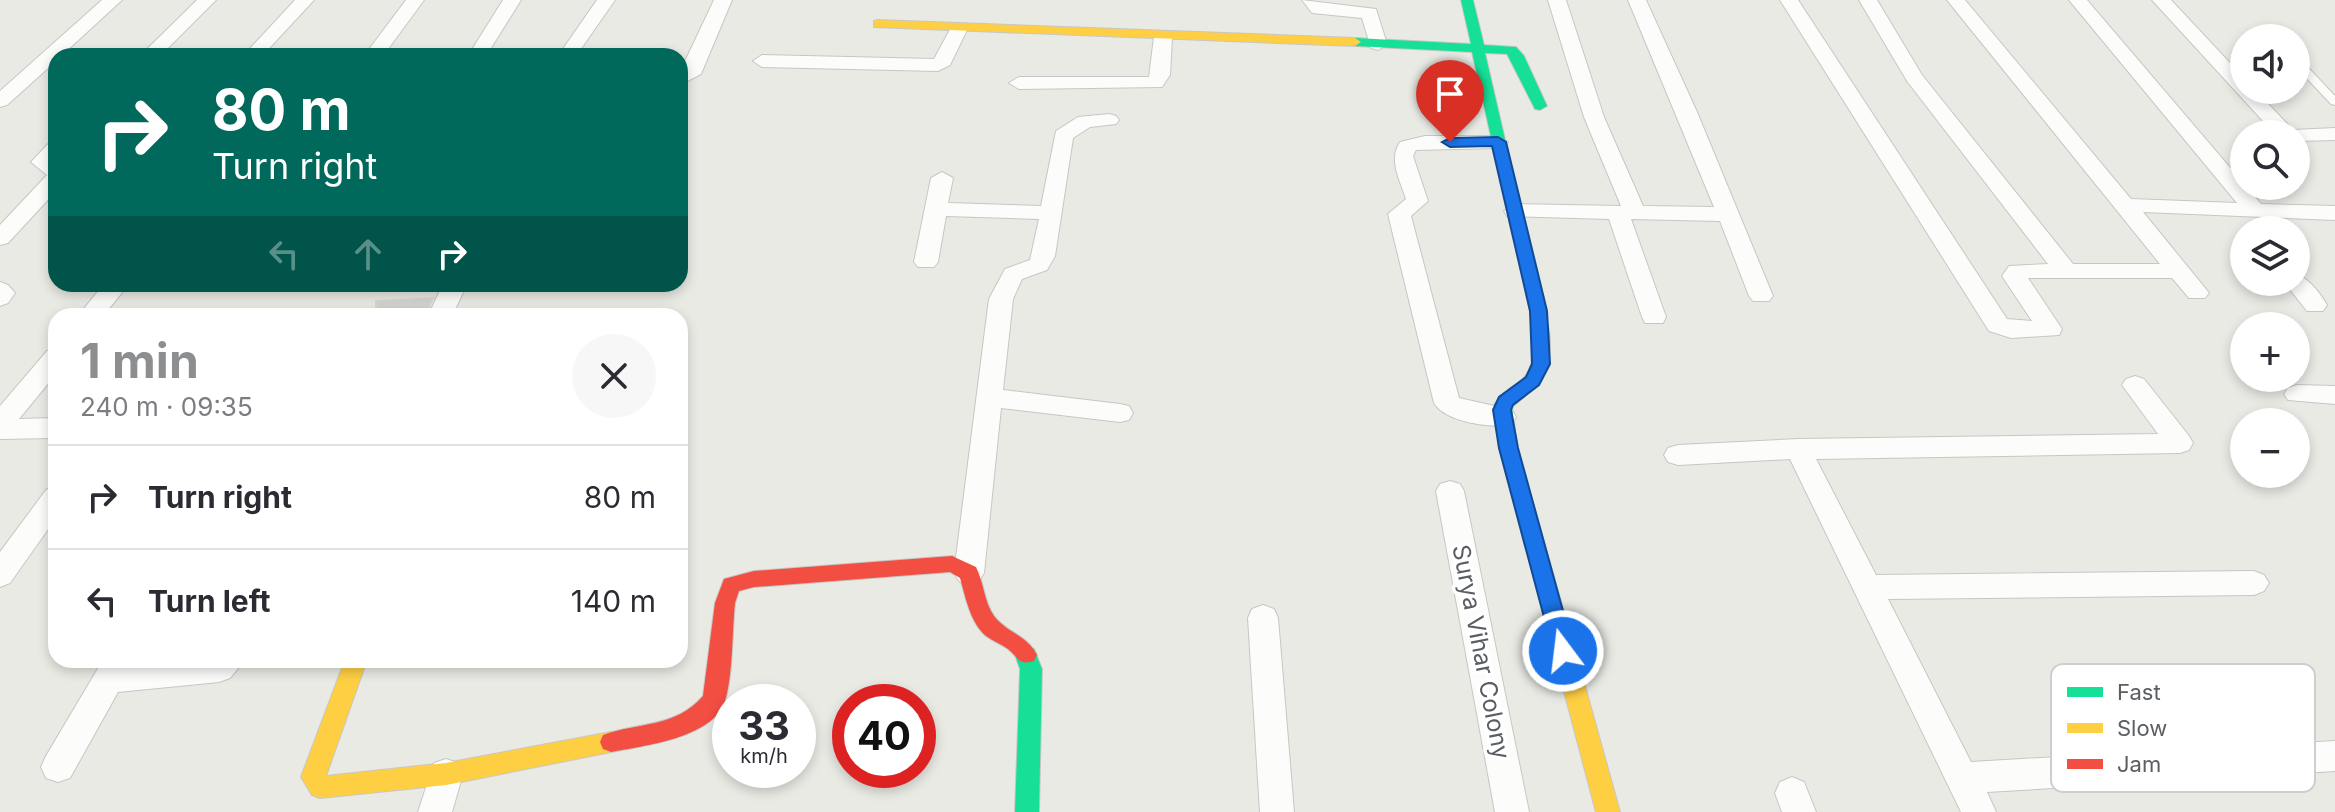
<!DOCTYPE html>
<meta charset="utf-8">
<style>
body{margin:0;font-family:Inter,sans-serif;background:#f7f7f7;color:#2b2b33;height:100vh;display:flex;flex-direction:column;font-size:30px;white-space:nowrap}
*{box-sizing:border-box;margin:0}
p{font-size:26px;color:#7c7c81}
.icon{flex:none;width:44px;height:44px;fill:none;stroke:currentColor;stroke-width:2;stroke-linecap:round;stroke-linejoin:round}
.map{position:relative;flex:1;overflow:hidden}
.drawer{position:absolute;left:48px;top:308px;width:640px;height:360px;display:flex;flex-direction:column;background:#fff;border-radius:24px;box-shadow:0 4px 12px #0003}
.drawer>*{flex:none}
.top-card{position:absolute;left:48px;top:48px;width:640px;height:244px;border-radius:24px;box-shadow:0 4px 12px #0003;background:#00695c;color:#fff;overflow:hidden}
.tools{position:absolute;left:2230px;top:24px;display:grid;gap:16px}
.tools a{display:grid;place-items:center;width:80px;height:80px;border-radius:50%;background:#fff;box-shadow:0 4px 12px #0003;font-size:40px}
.speed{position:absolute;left:712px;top:684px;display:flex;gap:16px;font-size:40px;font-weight:700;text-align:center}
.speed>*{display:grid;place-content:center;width:104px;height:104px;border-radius:50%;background:#fff;box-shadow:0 4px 12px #0003;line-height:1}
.speed small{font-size:20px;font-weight:400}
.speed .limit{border:12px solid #d22;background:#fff;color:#111}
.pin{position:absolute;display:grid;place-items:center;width:68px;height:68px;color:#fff;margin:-82px -34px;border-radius:50% 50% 50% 0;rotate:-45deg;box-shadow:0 0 8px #0007}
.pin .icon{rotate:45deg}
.me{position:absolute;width:88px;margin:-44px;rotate:345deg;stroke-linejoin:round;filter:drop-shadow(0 0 6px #0008)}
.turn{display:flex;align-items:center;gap:28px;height:168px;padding:0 32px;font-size:36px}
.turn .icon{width:104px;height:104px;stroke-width:2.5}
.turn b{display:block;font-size:56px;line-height:68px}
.lanes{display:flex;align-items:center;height:76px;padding:0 32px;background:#0003;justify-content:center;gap:40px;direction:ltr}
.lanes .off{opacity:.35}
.round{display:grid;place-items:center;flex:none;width:84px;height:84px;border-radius:42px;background:#f7f7f7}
.overview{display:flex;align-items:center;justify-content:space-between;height:136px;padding:0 32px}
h1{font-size:48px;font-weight:700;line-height:60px;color:#8c8e90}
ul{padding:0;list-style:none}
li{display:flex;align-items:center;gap:24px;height:104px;padding:0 32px;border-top:2px solid #e1e1e2}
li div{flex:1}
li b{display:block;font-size:30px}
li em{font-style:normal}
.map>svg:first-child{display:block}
</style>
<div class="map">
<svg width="2335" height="812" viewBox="0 0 2335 812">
<rect width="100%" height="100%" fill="#eaeae5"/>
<!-- building -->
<path fill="#d4d3d0" stroke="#d9d8d4" stroke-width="2" d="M433,298L425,316H376V301Z"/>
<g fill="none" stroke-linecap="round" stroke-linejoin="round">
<!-- lane casing -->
<g stroke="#c6c7c5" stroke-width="2">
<path id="lane" d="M2296,58L2300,59L2335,96V105L2331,104L2296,67Z"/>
</g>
<!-- street casing -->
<g stroke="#c6c7c5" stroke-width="2">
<g id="street">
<path d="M102,0H122L61,56H56V61L7,105L0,107V91Z"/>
<path d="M197,0H216L160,56H140Z"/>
<path d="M295,0H314L262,56H243Z"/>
<path d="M406,0H424L383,56H364Z"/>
<path d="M503,0H521L486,56H468Z"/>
<path d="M597,0H615L576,56H558Z"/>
<path d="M714,0H732L701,74L680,85V72Z"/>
<path d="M1302,0L1376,9L1387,44L1378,50L1371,48L1362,18L1312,13Z"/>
<path d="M1548,0H1566L1604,117L1643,206L1714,207L1628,0H1646L1697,112L1773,296L1769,301H1753L1749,296L1720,221L1631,219L1666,317L1663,323H1645L1642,317L1609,219L1507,216L1504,211L1515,204L1621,206L1584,117Z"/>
<path d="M1780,0H1798L2007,319L2032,321L2002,276L2009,266L2048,264L1907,81L1859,0H1877L1922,75L2073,264H2160L1947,0H1965L2131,199L2237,203L2069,0H2087L2261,204L2335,206V220L2143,212L2205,288L2209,293L2205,298H2189L2172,278H2028L2062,329L2059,335L2011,338L1989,331Z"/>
<path d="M2152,0H2171L2244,78V90H2255L2293,130L2335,128V140L2296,141V134H2275Z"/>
<path d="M959,23L968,28L950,65L938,71L762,67L753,61L762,55L934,59L953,24Z"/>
<path d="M1163,31L1172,37L1170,75L1162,87L1019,89L1009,83L1019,77H1149L1154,37Z"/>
<path d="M1109,114L1116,116L1119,120L1116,124L1090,127L1073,138L1055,256L1047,270L1022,279L1013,299L1003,390L1120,404L1129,406L1133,413L1129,420L1120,422L1001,408L984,573L979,581L969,585L959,581L954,573L989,299L1005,269L1030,260L1039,219L946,216L938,262L934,267H918L914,262L931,178L942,172L953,178L948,203L1041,206L1056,131L1078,117Z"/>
<path d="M1425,136H1498L1508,142L1498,148L1416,150L1413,156L1428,201L1411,216L1459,398L1512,410L1516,417L1512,424C1493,429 1445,422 1434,403L1388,214L1406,199C1400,180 1388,160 1400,142Z"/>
<path d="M56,141V191L8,243L0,245V225L47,175L31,162L49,143Z"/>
<path d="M2296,275C2309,278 2320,293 2327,305L2323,311H2307L2284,282H2296Z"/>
<path d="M0,282L8,285L15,293L8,303L0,306Z"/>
<path d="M104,284H129L103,316H78Z"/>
<path d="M443,284H467L452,316H428Z"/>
<path d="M56,349V374L19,419L56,418V438L0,439V406L47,351Z"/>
<path d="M2135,376L2144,379L2189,436L2193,443L2189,450L2180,453L1816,459L1876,575L2254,571L2264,575L2269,583L2264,591L2254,595L1888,599L1971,762L2335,741V771L1987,792L1996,812H1961L1790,459L1678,465L1668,462L1664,455L1668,448L1678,445L1798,439L2158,434L2122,385L2126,379Z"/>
<path d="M2297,385L2335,386V404L2288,400L2284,394L2288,388Z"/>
<path d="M1450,481L1460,484L1464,491L1529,812H1495L1436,491L1440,484Z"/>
<path d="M56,486V518L10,583L0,587V552L46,490Z"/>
<path d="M1263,605L1274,609L1278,618L1294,812H1260L1248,618L1252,609Z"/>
<path d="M103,660H128L130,664L245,660L230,678L219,682L118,692L70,778L58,782L46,778L41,767L46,756Z"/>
<path d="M446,759L458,763L463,774L452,812H418L434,763Z"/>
<path d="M1792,777L1804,782L1816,812H1782L1775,793L1780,782Z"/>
</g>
</g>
<!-- fast casing -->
<g stroke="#c7c7c6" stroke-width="2">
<g id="fast">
<path d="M1461,0H1473L1484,45L1516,47L1524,56L1547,106L1540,110L1535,109L1507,54L1485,53L1549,330C1554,372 1542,382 1512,407L1517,448L1578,661L1575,667L1567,670L1559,667L1556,661L1499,448L1494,405C1500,396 1509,391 1518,384C1540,366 1533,336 1530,311L1472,52L1355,46L1349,42L1355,38L1471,44Z"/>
<path d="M1026,646L1034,649L1042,669L1039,812H1015L1020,669L1015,655L1018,649Z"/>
</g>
</g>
<!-- slow casing -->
<g stroke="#c7c7c6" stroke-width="2">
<g id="slow">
<path d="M878,20L1355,38L1361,42L1355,46L874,27V21Z"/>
<path d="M1567,652L1575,655L1578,661L1620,812H1596L1556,661L1559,655Z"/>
<path d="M345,660H367L326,776L446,763L611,732L619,735L622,742L619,749L611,752L446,785L320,798L312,795L301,777Z"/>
</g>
</g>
<!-- jam casing -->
<g stroke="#c7c7c6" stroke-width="2">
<path id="jam" d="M952,556L976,567C984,583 984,602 994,616C1007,633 1027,635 1037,655L1034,661C1019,666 1018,657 1008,649C1001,644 993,641 986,636C970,622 966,598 960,578L950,572L754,587L739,591L735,603C732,631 733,676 725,701C713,738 643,746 611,752L603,749L600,742L603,735C638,722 676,728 703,696L715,603L724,579L754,571Z"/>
</g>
<!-- lane -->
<use href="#lane" fill="#fcfcfb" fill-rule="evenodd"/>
<!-- street -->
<use href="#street" fill="#fcfcfb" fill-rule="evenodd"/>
<!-- fast -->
<use href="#fast" fill="#16e098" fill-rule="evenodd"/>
<!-- slow -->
<use href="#slow" fill="#ffcf43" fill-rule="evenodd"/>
<!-- jam -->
<use href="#jam" fill="#f24e42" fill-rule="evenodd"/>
</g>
<!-- route -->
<path fill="#1a73e8" stroke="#114b97" stroke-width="2" d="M1498,137L1506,142L1547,311L1550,364L1539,385L1513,405L1511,410L1518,448L1574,651L1571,658L1563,660L1556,658L1553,651L1499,448L1493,410L1499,397L1526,377L1532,364L1530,311L1492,146L1450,147L1442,142L1450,138Z"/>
<g text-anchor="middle" stroke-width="7" stroke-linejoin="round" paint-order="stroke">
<!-- street labels -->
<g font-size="24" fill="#5a5d62" stroke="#fff">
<text transform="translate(1481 652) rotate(79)" y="8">Surya Vihar Colony</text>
</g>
</g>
<!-- legend -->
<rect x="2051" y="664" width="264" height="128" rx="12" fill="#fff" stroke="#ceced0" stroke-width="2"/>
<rect x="2067" y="687" width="36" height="10" fill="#16e098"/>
<rect x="2067" y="723" width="36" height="10" fill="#ffcf43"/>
<rect x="2067" y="759" width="36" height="10" fill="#f24e42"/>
<g font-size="22" fill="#5a5d62">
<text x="2117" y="700">Fast</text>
<text x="2117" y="736">Slow</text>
<text x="2117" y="772">Jam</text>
</g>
</svg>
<div class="tools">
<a><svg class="icon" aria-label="sound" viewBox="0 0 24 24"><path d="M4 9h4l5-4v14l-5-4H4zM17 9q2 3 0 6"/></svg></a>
<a><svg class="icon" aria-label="search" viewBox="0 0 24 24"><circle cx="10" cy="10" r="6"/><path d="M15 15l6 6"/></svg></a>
<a><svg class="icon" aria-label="layers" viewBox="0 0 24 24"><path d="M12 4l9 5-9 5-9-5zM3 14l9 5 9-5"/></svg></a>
<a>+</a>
<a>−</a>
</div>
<div class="speed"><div>33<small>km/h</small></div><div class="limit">40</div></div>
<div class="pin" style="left:1450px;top:142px;background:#d93025"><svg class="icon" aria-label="arrive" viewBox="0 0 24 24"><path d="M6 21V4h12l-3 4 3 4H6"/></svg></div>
<svg class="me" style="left:1563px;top:651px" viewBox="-20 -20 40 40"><circle r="17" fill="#1a73e8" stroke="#fff" stroke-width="3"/><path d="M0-11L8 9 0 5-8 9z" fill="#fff"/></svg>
<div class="top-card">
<div class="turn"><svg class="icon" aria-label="right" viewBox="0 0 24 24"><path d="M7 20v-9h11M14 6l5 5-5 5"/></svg><div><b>80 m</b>Turn right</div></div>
<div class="lanes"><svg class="icon off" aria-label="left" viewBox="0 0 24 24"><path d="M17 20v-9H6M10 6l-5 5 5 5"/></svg><svg class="icon off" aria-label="ahead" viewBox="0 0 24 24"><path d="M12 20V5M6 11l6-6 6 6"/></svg><svg class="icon" aria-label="right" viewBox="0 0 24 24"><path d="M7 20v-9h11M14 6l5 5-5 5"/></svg></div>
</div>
<section class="drawer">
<div class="overview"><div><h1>1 min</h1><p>240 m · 09:35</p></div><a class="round"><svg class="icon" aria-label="close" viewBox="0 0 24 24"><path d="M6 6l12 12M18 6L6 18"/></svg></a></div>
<ul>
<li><svg class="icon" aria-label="right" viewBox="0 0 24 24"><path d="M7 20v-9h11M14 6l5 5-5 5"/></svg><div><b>Turn right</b></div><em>80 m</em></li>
<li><svg class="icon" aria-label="left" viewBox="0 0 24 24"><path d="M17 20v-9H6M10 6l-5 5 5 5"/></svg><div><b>Turn left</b></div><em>140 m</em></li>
</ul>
</section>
</div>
